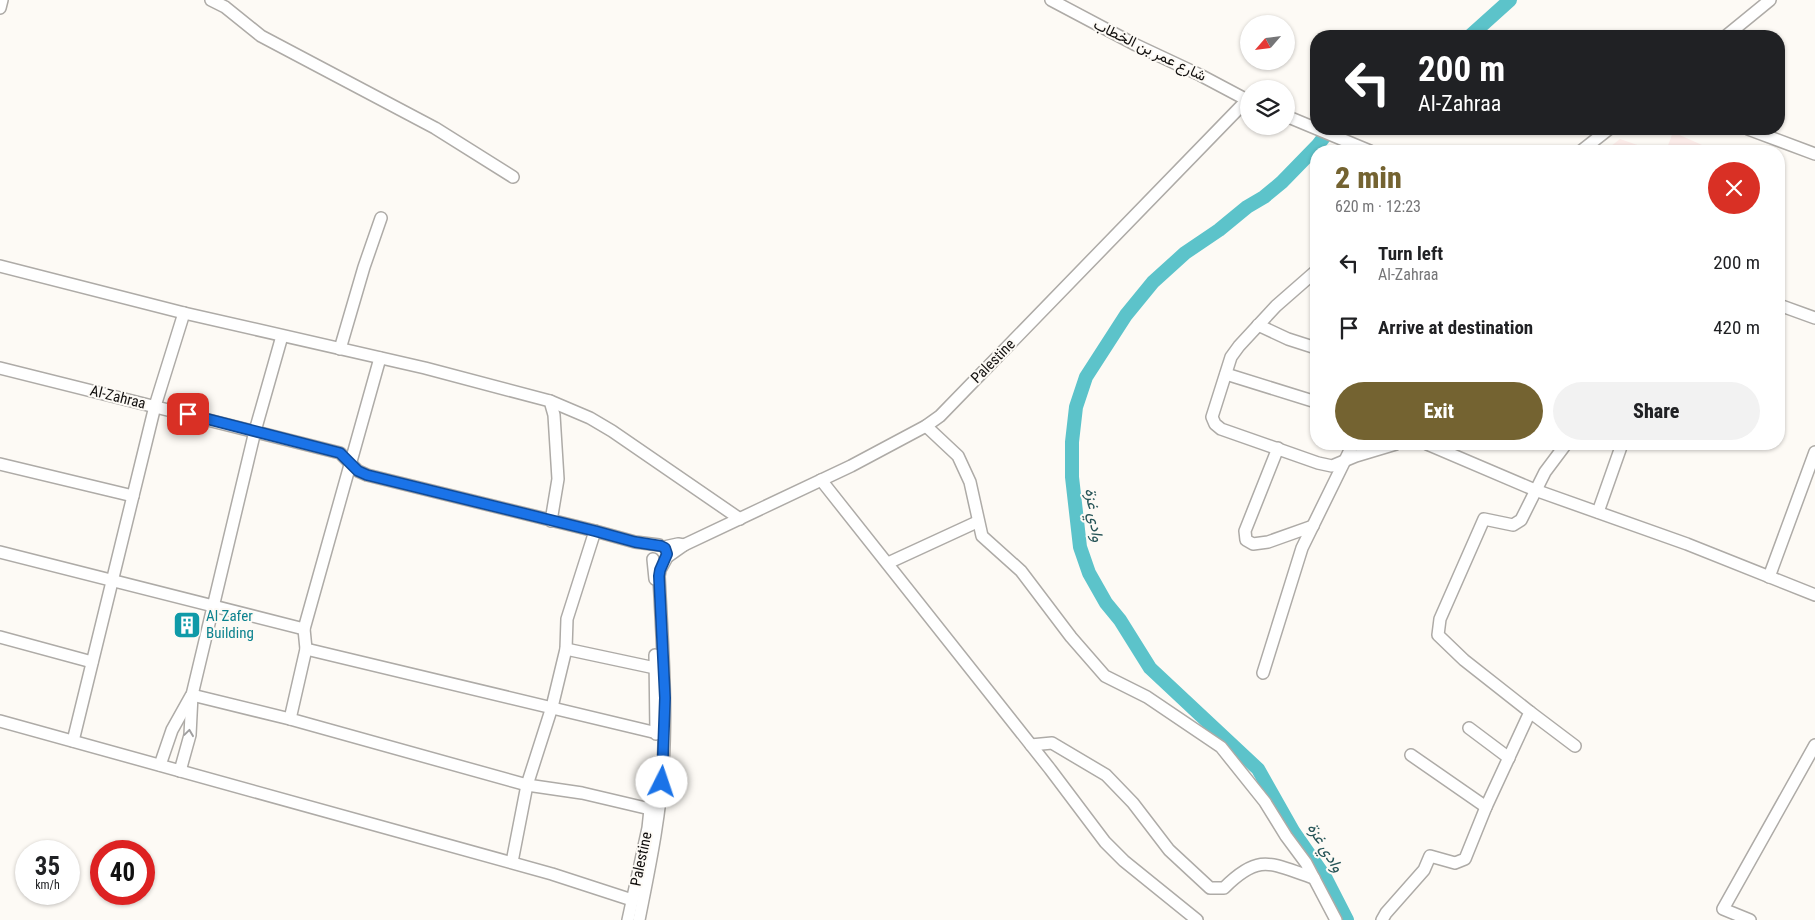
<!DOCTYPE html>
<meta charset="utf-8">
<style>
body{margin:0;font-family:"Roboto Condensed",Vazirmatn,sans-serif;background:#f2f2f2;color:#202124;height:100vh;display:flex;flex-direction:column;font-size:19px;white-space:nowrap}
*{box-sizing:border-box;margin:0}
p{font-size:16px;color:#757577}
.icon{flex:none;width:28px;height:28px;fill:none;stroke:currentColor;stroke-width:2;stroke-linecap:round;stroke-linejoin:round}
.map{position:relative;flex:1;overflow:hidden}
.drawer{position:absolute;left:1310px;top:145px;width:475px;height:305px;display:flex;flex-direction:column;background:#fff;border-radius:20px;box-shadow:0 1px 4px #0004}
.drawer>*{flex:none}
.banner{position:absolute;left:1310px;top:30px;width:475px;height:105px;border-radius:20px;box-shadow:0 1px 4px #0004;background:#202124;color:#fff;overflow:hidden}
.needle{width:32px;rotate:242deg}
.tools{position:absolute;left:1240px;top:15px;display:grid;gap:10px}
.tools a{display:grid;place-items:center;width:55px;height:55px;border-radius:50%;background:#fff;box-shadow:0 1px 4px #0004;font-size:25px}
.speed{position:absolute;left:15px;top:840px;display:flex;gap:10px;font-size:25px;font-weight:700;text-align:center}
.speed>*{display:grid;place-content:center;width:65px;height:65px;border-radius:50%;background:#fff;box-shadow:0 1px 4px #0004;line-height:1}
.speed small{font-size:12px;font-weight:400}
.speed .limit{border:8px solid #d22;background:#fff;color:#111}
.pin{position:absolute;display:grid;place-items:center;width:42px;height:42px;color:#fff;margin:-21px;border-radius:10px;box-shadow:0 2px 8px #0006}
.me{position:absolute;width:55px;margin:-28px;rotate:4deg;stroke-linejoin:round;filter:drop-shadow(0 0 4px #0008)}
.turn{display:flex;align-items:center;gap:18px;height:105px;padding:0 25px;font-size:22px}
.turn .icon{width:65px;height:65px;stroke-width:2.5}
.turn b{display:block;font-size:35px;line-height:42px}
.round{display:grid;place-items:center;flex:none;width:52px;height:52px;border-radius:26px;background:#f2f2f2}
.overview{display:flex;align-items:center;justify-content:space-between;height:85px;padding:0 25px}
h1{font-size:30px;font-weight:800;line-height:38px;color:#746331}
.button{display:flex;gap:10px;margin-top:auto;padding:10px 25px}
.button a{flex:1;height:58px;border-radius:30px;background:#746331;color:#fff;font-size:20px;font-weight:800;line-height:58px;text-align:center}
.button a+a{background:#f2f2f2;color:#202124}
ul{padding:0;list-style:none}
li{display:flex;align-items:center;gap:15px;height:65px;padding:0 25px}
li div{flex:1}
li b{display:block;font-size:19px}
li em{font-style:normal}
.map>svg:first-child{display:block}
</style>
<div class="map">
<svg width="1815" height="920" viewBox="0 0 1815 920">
<rect width="100%" height="100%" fill="#fdfaf5"/>
<!-- education -->
<g fill="#fcece9">
<path d="M1673,132L1711,149L1710,151H1666Z"/>
<path d="M1620,139L1655,151H1605Z"/>
</g>
<g fill="none" stroke-linecap="round" stroke-linejoin="round">
<!-- river -->
<g stroke="#5cc3ca" stroke-width="14">
<path d="M1470,36L1510,0"/>
<path d="M1330,129L1318,145L1282,182L1264,197L1247,207L1219,230L1185,253L1153,282L1126,315L1086,377L1076,407L1072,442V477L1080,547L1089,573L1106,603L1120,620L1150,668L1258,769L1293,831L1325,877L1347,920"/>
</g>
<!-- minor casing -->
<g stroke="#aeaba7" stroke-width="14">
<g id="minor">
<path d="M211,0L225,7L261,36L435,128L513,177"/>
<path d="M1051,0L1136,45L1200,75L1249,101"/>
<path d="M0,8L2,0"/>
<path d="M1726,36L1770,0"/>
<path d="M1286,116L1370,151"/>
<path d="M1748,129L1815,154"/>
<path d="M1581,151L1609,129"/>
<path d="M0,266L184,313L425,368L550,401L554,415L558,479L551,521"/>
<path d="M1316,271L1276,306L1239,346L1231,357L1212,417L1215,424L1221,429L1318,463L1332,466L1356,456L1396,444"/>
<path d="M1779,305L1815,318"/>
<path d="M1258,325L1288,339L1316,348"/>
<path d="M340,349L364,267L381,218"/>
<path d="M380,358L304,629L306,649L290,719L527,785L582,793L650,809"/>
<path d="M0,368L340,453L358,471L367,475L595,531L635,542L659,545"/>
<path d="M1226,374L1316,402"/>
<path d="M550,401L590,418L612,431L740,519"/>
<path d="M926,426L958,456L970,482L982,536L1021,571L1071,637L1105,676L1147,697L1221,747L1265,802L1286,836L1306,863L1336,920"/>
<path d="M1427,444L1535,490L1687,544L1815,595"/>
<path d="M1278,448L1245,531L1246,540L1253,544L1268,542L1313,526"/>
<path d="M0,464L133,496"/>
<path d="M821,480L1050,769L1105,842L1124,861L1197,920"/>
<path d="M1598,512L1622,444"/>
<path d="M664,547L678,544L684,545"/>
<path d="M0,552L304,629"/>
<path d="M667,557L684,545L851,466L926,426L940,416L1247,100"/>
<path d="M653,559L655,579"/>
<path d="M888,563L977,522"/>
<path d="M1769,577L1815,452"/>
<path d="M0,637L92,662"/>
<path d="M306,649L657,733"/>
<path d="M566,649L655,668"/>
<path d="M655,655L656,734"/>
<path d="M1263,673L1302,548L1353,444"/>
<path d="M192,695L290,719"/>
<path d="M1530,712L1575,746"/>
<path d="M0,721L552,874L632,900"/>
<path d="M1469,728L1509,758"/>
<path d="M73,741L155,406L184,313"/>
<path d="M1031,745L1052,743L1106,775L1133,803L1169,850L1210,888H1224C1260,852 1271,864 1314,878"/>
<path d="M1411,755L1486,807"/>
<path d="M160,765L172,730L191,696"/>
<path d="M180,771L190,735L192,695L255,431L282,336"/>
<path d="M512,862L527,785L552,707L566,649L567,619L595,531"/>
<path d="M628,920L648,828L655,763"/>
<path d="M639,920C649,869 660,818 663,766C667,703 662,639 659,576L660,570L666,559"/>
<path d="M1382,920L1386,913L1424,870L1430,856L1455,863L1465,859L1486,807L1530,712L1464,660L1438,635L1440,619L1484,519L1513,525L1521,520L1545,472L1566,444"/>
<path d="M1750,920L1723,909L1815,745"/>
</g>
</g>
<!-- minor -->
<use href="#minor" stroke="#fff" stroke-width="11"/>
</g>
<!-- one-way arrows -->
<defs><path id="oneway-chevron" d="M-2-3.5L2.5 0L-2 3.5" fill="none" stroke-width="1.6" stroke-linecap="round" stroke-linejoin="round" transform="scale(1.25)"/></defs>
<use stroke="#a09f9f" href="#oneway-chevron" transform="translate(189 733) rotate(-82)"/>
<g fill="none" stroke-linecap="round" stroke-linejoin="round">
<!-- route casing -->
<g stroke="#114b97" stroke-width="12">
<path id="route" d="M188,414L340,453L358,471L367,475L595,531L635,542L661,546L665,548L667,554L660,570L659,576L665,698L662,782"/>
</g>
<!-- route -->
<use href="#route" stroke="#1a73e8" stroke-width="9"/>
</g>
<!-- icons -->
<defs>
<g id="building-square" transform="scale(1.4375)"><rect x="-9" y="-9" width="18" height="18" rx="4" fill="#0f9aa8" stroke="#fdfaf5"/><path d="M-4-6H4V6H1V3H-1V6H-4ZM-2.5-4.3h1.7v1.8h-1.7ZM.8-4.3h1.7v1.8H.8ZM-2.5-1h1.7V.8h-1.7ZM.8-1h1.7V.8H.8Z" fill="#fff"/></g>
</defs>
<g fill-rule="evenodd">
<use href="#building-square" x="187" y="625"/>
</g>
<g text-anchor="middle" stroke-width="4" stroke-linejoin="round" paint-order="stroke">
<!-- street labels -->
<g font-size="15" fill="#12100f" stroke="#fdfaf5">
<text transform="translate(1150 50) rotate(26)" y="5">شارع عمر بن الخطاب</text>
<text transform="translate(993 361) rotate(-45)" y="5">Palestine</text>
<text transform="translate(118 397) rotate(14)" y="5">Al-Zahraa</text>
<text transform="translate(641 859) rotate(-78)" y="5">Palestine</text>
</g>
<!-- culture labels -->
<g font-size="15" fill="#0d838f" stroke="#fdfaf5" text-anchor="start">
<text x="206" y="621">Al Zafer<tspan x="206" dy="17">Building</tspan></text>
</g>
<!-- water labels -->
<g font-size="16" font-style="italic" fill="#275558" stroke="#fdfaf5">
<text transform="translate(1095 515) rotate(82)" y="6">وادي غزة</text>
<text transform="translate(1326 847) rotate(59)" y="6">وادي غزة</text>
</g>
</g>
</svg>
<div class="tools">
<a><svg class="needle" viewBox="-14 -14 28 28"><path d="M0-13l5 13h-10z" fill="#e53935"/><path d="M0 13l5-13h-10z" fill="#757577"/></svg></a>
<a><svg class="icon" aria-label="layers" viewBox="0 0 24 24"><path d="M12 4l9 5-9 5-9-5zM3 14l9 5 9-5"/></svg></a>
</div>
<div class="speed"><div>35<small>km/h</small></div><div class="limit">40</div></div>
<div class="pin" style="left:188px;top:414px;background:#d93025"><svg class="icon" aria-label="arrive" viewBox="0 0 24 24"><path d="M6 21V4h12l-3 4 3 4H6"/></svg></div>
<svg class="me" style="left:662px;top:782px" viewBox="-20 -20 40 40"><circle r="19" fill="#fff"/><path d="M0-13L10 11 0 6-10 11z" fill="#1a73e8"/></svg>
<div class="banner">
<div class="turn"><svg class="icon" aria-label="left" viewBox="0 0 24 24"><path d="M17 20v-9H6M10 6l-5 5 5 5"/></svg><div><b>200 m</b>Al-Zahraa</div></div>
</div>
<section class="drawer">
<div class="overview"><div><h1>2 min</h1><p>620 m · 12:23</p></div><a class="round" style="background:#d93025;color:#fff"><svg class="icon" aria-label="close" viewBox="0 0 24 24"><path d="M6 6l12 12M18 6L6 18"/></svg></a></div>
<ul>
<li><svg class="icon" aria-label="left" viewBox="0 0 24 24"><path d="M17 20v-9H6M10 6l-5 5 5 5"/></svg><div><b>Turn left</b><p>Al-Zahraa</p></div><em>200 m</em></li>
<li><svg class="icon" aria-label="arrive" viewBox="0 0 24 24"><path d="M6 21V4h12l-3 4 3 4H6"/></svg><div><b>Arrive at destination</b></div><em>420 m</em></li>
</ul>
<div class="button"><a>Exit</a><a>Share</a></div>
</section>
</div>
